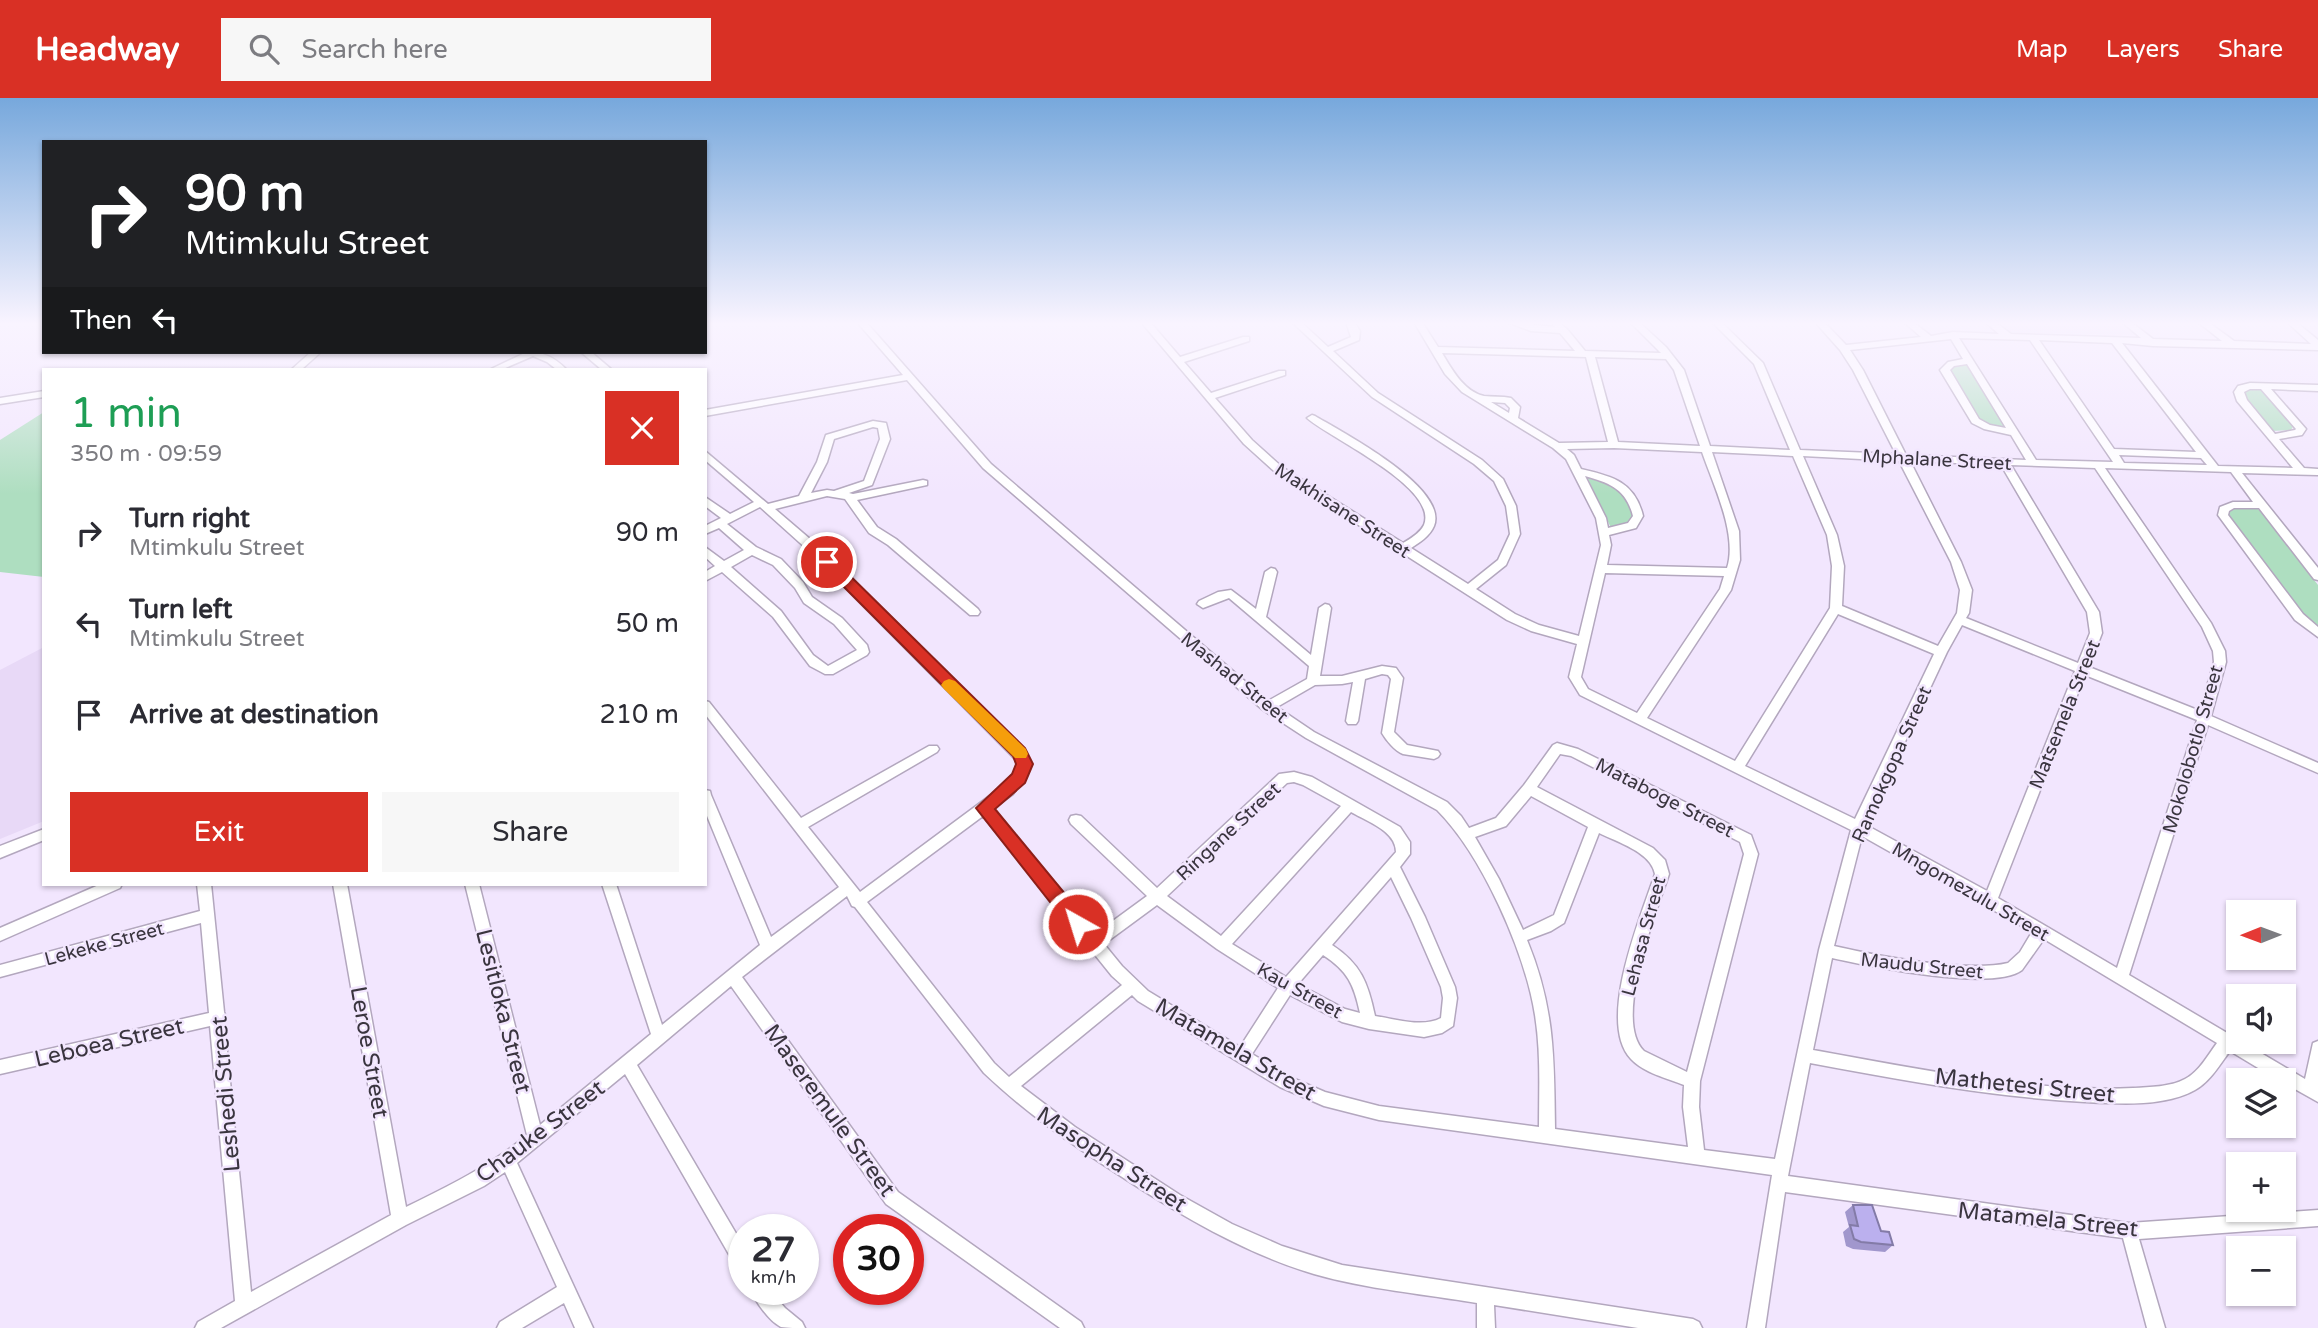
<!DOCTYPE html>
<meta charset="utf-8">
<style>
body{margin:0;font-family:"Varela Round",sans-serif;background:#f7f7f7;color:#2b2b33;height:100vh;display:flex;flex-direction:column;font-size:26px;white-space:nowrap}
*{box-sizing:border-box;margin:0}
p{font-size:23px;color:#7c7c81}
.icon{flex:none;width:38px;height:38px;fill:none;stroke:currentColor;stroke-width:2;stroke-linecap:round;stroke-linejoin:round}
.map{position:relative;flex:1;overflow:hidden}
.panel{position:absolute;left:42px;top:270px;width:665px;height:518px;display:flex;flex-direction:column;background:#fff;border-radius:0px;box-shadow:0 2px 5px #0004}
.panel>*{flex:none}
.hud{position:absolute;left:42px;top:42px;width:665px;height:214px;border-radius:0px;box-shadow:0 2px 5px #0004;background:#202124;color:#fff;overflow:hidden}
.needle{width:46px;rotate:269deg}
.buttons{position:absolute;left:2226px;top:802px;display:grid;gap:14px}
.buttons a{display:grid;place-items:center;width:70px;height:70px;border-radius:0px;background:#fff;box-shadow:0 2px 5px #0004;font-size:35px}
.speed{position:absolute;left:728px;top:1116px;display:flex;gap:14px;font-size:35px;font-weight:700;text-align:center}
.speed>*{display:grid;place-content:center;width:91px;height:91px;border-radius:50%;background:#fff;box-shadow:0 2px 5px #0004;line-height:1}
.speed small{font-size:18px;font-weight:400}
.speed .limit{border:10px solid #d22;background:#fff;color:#111}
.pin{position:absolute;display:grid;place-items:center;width:60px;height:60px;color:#fff;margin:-30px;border:4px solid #fff;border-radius:50%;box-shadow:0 2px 7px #0007}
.me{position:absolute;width:77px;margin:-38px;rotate:321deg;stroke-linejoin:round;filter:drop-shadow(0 0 5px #0008)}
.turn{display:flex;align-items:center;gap:24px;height:147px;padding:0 28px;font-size:32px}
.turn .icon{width:91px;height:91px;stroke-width:2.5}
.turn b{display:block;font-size:49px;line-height:60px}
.then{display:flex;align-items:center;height:66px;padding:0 28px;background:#0003;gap:14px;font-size:26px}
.round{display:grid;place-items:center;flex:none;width:74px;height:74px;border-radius:0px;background:#f7f7f7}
.summary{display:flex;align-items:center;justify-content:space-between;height:119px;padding:0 28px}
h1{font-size:42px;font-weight:600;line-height:52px;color:#1e9e55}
.button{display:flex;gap:14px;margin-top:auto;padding:14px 28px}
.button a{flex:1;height:80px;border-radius:0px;background:#d93025;color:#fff;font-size:28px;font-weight:600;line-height:80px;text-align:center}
.button a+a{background:#f7f7f7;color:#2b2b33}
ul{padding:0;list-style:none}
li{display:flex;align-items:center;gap:21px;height:91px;padding:0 28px}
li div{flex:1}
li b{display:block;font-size:26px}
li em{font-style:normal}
header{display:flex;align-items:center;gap:42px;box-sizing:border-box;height:98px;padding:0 35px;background:#d93025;color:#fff}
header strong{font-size:33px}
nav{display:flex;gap:38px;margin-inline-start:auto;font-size:24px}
.search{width:490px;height:63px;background:#f7f7f7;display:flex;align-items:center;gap:18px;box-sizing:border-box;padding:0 24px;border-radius:0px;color:#7c7c81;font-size:26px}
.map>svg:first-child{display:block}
</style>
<header>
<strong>Headway</strong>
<div class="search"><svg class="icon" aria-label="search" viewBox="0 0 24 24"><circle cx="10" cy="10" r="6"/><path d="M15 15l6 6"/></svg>Search here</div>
<nav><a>Map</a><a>Layers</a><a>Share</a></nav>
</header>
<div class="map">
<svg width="2318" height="1230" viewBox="0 0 2318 1230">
<rect width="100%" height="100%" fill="#f2e6fe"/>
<!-- built -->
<g fill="#e8d9f7">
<path d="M1994,224H2117L2135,237L2008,234Z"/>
<path d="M44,549V723L0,741V572Z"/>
</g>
<!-- green -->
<g fill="#aedec0">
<path d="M1968,265L2006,329C1965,324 1965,304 1947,272L1951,267Z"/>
<path d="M2262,289L2294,327L2291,332L2271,333L2241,294L2242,291Z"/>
<path d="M44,314V479L0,474V342Z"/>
<path d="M1587,379C1613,385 1628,392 1633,420L1624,427L1611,430Z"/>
<path d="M2231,408L2255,409L2263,415L2318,487V530L2305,522L2224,413Z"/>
</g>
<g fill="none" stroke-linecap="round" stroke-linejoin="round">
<!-- minor casing -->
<g stroke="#b3a7be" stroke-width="3">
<g id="minor">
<path d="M857,224H866L991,366L1268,603L1307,581L1309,568L1229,500L1203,510L1197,506L1199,503L1218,494L1231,492L1256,511L1265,474L1271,470L1275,471L1277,474L1266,519L1311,557L1319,510L1325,506L1329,507L1331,510L1320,578H1342L1382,568L1396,570L1403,580L1394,634L1407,647L1438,653L1440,656L1438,659L1434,661L1403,656C1395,653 1386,642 1382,635L1391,581L1388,577L1382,576L1365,581L1358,623L1356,626H1348L1346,623L1353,584L1342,586L1315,587L1277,609L1314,634L1447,704L1461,718L1469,730L1496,720L1524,687L1553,647L1557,645L1578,651L1751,737L1758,756L1700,983L1699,1009L1704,1052L1775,1061L1819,852L1851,732L1580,597L1569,579L1577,546L1531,533L1507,522L1274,373L1244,346L1141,224H1150L1180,259L1243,239H1249V243L1184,264L1211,295L1279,273H1285V277L1215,300L1252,342L1282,369L1403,445C1410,441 1420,435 1424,427C1439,389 1329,340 1307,320L1312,317L1315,318C1342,334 1449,390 1434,428C1430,438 1419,445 1411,450L1468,486L1498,462L1510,436L1506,408L1494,383L1474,366L1372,299L1292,224H1301L1328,249L1351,239L1346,224H1354L1360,233L1359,242L1333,253L1378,295L1482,362L1503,381L1516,408L1520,436L1506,467L1476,491L1515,516L1539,527L1579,538L1601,447L1596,420L1566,361L1553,350L1462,294L1445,276L1414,224H1422L1438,249L1575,253L1560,235L1531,233L1507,224C1523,224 1539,228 1555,229L1553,227L1558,224L1567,231L1585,253L1661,255L1630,224H1639L1666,249L1684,272L1710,348L1790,352L1754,266L1712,224H1721L1763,265L1800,352L1896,356L1853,272L1840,252L1815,224H1824L1846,247L1921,239L1904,224H1913L1931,238L1953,234L1999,236L1985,224H1995L2011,236L2141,240L2122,224H2131L2153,241L2222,243L2198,224H2208L2234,243L2311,246L2287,224H2296L2318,242V252L2153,248L2122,245L2218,368L2293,370L2237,303L2234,294L2238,288L2250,285L2318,287V293L2271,291L2306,331L2302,337L2279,341L2304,370L2318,371V377L2242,375L2318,470V482L2314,481L2259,410H2234L2229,413L2228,417L2303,516L2318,529V539L2295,522L2218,417L2220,409L2233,404H2253L2231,374L2105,370L2211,525L2225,553L2226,564L2211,618L2318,665V675L2208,627L2129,877L2305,981L2313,945L2318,943V1004L2284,985V982H2278L2230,953C2220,966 2210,984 2195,992C2165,1009 2118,1006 2085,1004C1992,999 1901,982 1810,965L1788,1078L2129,1125L2318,1112V1128L2139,1141L2165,1230H2147L2123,1140L1785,1094L1765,1230H1747L1772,1077L1379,1022L1324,1008L1280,989L1138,903L1132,897L1021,988L1075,1029L1180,1097L1232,1126L1282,1148L1342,1167L1693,1221L1699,1224L1702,1230H1638L1494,1207L1495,1230H1477V1205C1423,1196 1366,1191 1314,1176C1244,1155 1180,1117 1119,1077C1071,1046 1025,1014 984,975L855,809L852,808L847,798L742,879L898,1094L1081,1224L1084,1230H1060L886,1106L731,888L637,967L744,1149V1174L738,1172L625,976L517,1065L593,1230H575L564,1205L522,1230H497L500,1224L557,1189L505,1074L484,1088L406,1127L221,1230H195L198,1224L235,1203L210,928L0,976V962L209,915L201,825L0,879V867L200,813L197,786H211L224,914L226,919L224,923L251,1194L391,1117L333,786H347L406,1109C449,1088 490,1068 527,1037L465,786H479L540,1027L651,936L602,786H616L662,927L760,847L705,713V692L710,693L711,697L771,839L839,789L705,616V603L709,604L801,720L929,648H937L939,651L937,654L808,729L860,794L1003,688L1017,671V663L809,453L760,409L727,426L756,449L781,461L803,484L812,499L842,520L867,547L869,554L867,557L833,576H825L810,568L773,519L722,474L705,483V474L715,468L705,459V449L724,463L744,452L719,430L705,436V428L721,420L705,408V399L730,416L754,404L705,362V353L768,406L799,398L817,364L826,337L873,323L886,325L890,341L872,387L849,395L853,396L923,382L927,383V387L857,402L877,429L896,441L978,511L980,514L978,517H970L888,447L869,435L845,401L827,398L775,411L817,447L1027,658L1029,672L1027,676L1013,696L992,711L1095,836L1147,798L1071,726L1069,722L1071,718L1076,717L1081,718L1157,790L1279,676L1294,674L1312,679L1400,729L1410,744V756L1400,769L1425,819L1455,889L1457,900L1453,928L1442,935L1424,939L1369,931L1342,924L1290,897L1252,956L1290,979L1325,994L1379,1008L1539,1029C1539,992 1541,954 1535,917C1525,854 1482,757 1437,712L1306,640L1263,612L983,370L907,282L705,318V312L903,277ZM1959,240L2030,242L2113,364L2036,362ZM1951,241L1963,261L1948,264L1940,272L1972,325L1984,331L2011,337L2026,362L1906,357L1863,272L1850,252ZM2039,242L2112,245L2196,354L2114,351ZM1442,255L1586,259L1608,344L1559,345L1518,320L1520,309L1511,300C1502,298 1493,299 1484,298C1464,294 1451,270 1442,255ZM1595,259L1666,261L1674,272L1700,348L1618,344ZM1967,266L2006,330L1990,327L1979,321L1950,272L1954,268ZM2250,291H2261L2296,331L2295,332L2275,336L2247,302L2244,294ZM1491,304L1505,305L1510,310L1509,315ZM873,329L878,330L880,341L864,383L834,393L827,392L811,395L827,364L834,341ZM1614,350L1702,354C1713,386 1738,437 1727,470L1607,467L1611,447L1609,437L1636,430L1643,418C1635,384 1612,378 1581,371L1574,357L1567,351ZM1712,354L1793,358L1827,437L1832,468L1830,510L1735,663L1647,620L1731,492L1740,462L1739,433ZM2119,357L2201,360L2207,367L2124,365ZM1803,358L1899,363L1951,464L1960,492L1957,515L1938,548L1842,508L1844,468L1837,437ZM1910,363L2001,367L2087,514L2090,535L2078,565L1966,520L1969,515L1972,492L1961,464ZM2011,367L2095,370L2202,529L2213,553L2214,564L2200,613L2089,569L2102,535L2099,514ZM1585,378C1610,385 1626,391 1633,418L1628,425L1608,430L1606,420ZM752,457L773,467L795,490L804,505L834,526L857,552L828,568L813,557L781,513L731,469ZM1605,475L1724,478L1720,491L1637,615L1588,591L1581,579ZM1838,516L1934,556L1855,721L1745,668ZM1962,527L2075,573L1987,793L1866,727L1947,554ZM2085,577L2197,622L2117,870L1998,800ZM1560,656L1571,658L1740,744L1744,756L1687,974L1644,953C1612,922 1657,813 1669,776L1665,762L1653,750L1537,689ZM1294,684L1303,687L1341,708L1221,838L1167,798L1287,685ZM1531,698L1588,729L1554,817L1523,832L1499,781L1475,739L1506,728ZM1351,714C1368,724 1396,733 1396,754L1286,879L1232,846ZM983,718L1112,878L1122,887L1009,979L994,965L867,804ZM1599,735C1617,744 1651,754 1655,776C1641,818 1596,924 1631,961C1644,975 1667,980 1684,987L1683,1009L1688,1049L1555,1031C1554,960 1555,910 1527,842L1551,833L1564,825ZM1862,738L2032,834L2020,854L2008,865C1967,875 1877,858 1834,848ZM1391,779L1411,820L1441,889L1443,900L1441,920C1422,930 1396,921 1375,918C1368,885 1361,866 1332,847ZM1157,807L1217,851L1278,890L1240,949L1148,893L1122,868L1104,846ZM2044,841L2217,945C2208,957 2199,974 2185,981C2170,989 2150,989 2133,990C2031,995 1914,970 1813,952L1832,860C1868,868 1993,894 2022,872ZM1323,857C1348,873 1354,887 1360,915L1345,911L1298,886Z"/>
<path d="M311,254H321L302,271H292Z"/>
<path d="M527,254C543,254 554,259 566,271H556L547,264L533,258L503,271H491Z"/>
<path d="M581,254H591L611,271H601Z"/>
<path d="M44,293V299L0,306V300Z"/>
<path d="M44,731V742L0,760V748Z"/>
<path d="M101,786H122L120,790L0,843V830Z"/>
<path d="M751,1192H770L785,1210L802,1224L805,1230C798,1230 787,1230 781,1229C769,1223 755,1203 751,1192Z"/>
</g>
</g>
<!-- minor -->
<use href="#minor" fill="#fff" fill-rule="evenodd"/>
</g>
<!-- wall -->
<path fill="#a197cd" d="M1853,1107L1881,1133L1893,1147L1885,1154L1853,1151L1846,1148L1843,1134L1849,1129L1845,1114Z"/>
<!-- building -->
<path fill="#bbb0ee" stroke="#837ba7" stroke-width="2" d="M1853,1107H1872L1881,1133L1889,1134L1893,1147L1861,1144L1854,1141L1850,1127L1858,1128Z"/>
<!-- sky -->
<linearGradient id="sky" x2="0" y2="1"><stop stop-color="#77a8dc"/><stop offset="0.57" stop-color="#f9f4ff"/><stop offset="1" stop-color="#f9f4ff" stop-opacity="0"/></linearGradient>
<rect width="2318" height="396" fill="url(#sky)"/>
<!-- route -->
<path fill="#d93025" stroke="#8d1f18" stroke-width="2" d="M827,459L832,460L1025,650L1033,666L1025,685L995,711L1085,820L1087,826L1085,832L1078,834L1072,832L976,710L1012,676L1016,666L1013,658L822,467V460Z"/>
<!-- slow -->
<path fill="#f59e0b" d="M949,581L955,583L1026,651L1028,656L1026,660H1015L944,591L941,587L944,583Z"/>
<g text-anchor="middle" stroke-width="5" stroke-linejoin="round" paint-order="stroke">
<!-- street labels -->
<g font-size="19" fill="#3a353f" stroke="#f2e6fe">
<text transform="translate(1937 361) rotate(3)" y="7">Mphalane Street</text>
<text transform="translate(1343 412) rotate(33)" y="7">Makhisane Street</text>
<text transform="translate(1235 579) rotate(39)" y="7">Mashad Street</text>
<text transform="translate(2064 616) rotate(-68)" y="7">Matsemela Street</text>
<text transform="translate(2192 651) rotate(-74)" y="7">Mokolobotlo Street</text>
<text transform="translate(1891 666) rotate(-66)" y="7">Ramokgopa Street</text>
<text transform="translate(1665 699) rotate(27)" y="7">Mataboge Street</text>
<text transform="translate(1228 733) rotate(-43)" y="7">Ringane Street</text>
<text transform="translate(1971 793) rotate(30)" y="7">Mngomezulu Street</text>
<text transform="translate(1643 838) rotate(-75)" y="7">Lehasa Street</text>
<text transform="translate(104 845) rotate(-15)" y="7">Lekeke Street</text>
<text transform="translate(1922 867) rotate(6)" y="7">Maudu Street</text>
<text transform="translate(1300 892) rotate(29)" y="7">Kau Street</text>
</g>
<!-- near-street labels -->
<g font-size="23" fill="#3a353f" stroke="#f2e6fe">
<text transform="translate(504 913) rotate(76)" y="8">Lesitloka Street</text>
<text transform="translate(109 944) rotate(-13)" y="8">Leboea Street</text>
<text transform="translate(1236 951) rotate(30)" y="8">Matamela Street</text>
<text transform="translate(370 954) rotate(80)" y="8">Leroe Street</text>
<text transform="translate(2025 987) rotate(6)" y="8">Mathetesi Street</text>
<text transform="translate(225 996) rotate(-95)" y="8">Leshedi Street</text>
<text transform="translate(830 1012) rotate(54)" y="8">Maseremule Street</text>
<text transform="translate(540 1033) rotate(-37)" y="8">Chauke Street</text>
<text transform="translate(1112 1061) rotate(33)" y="8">Masopha Street</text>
<text transform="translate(2048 1121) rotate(6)" y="8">Matamela Street</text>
</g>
</g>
</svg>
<div class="buttons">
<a><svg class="needle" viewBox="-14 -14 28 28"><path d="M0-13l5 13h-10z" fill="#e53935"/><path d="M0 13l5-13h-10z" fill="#7c7c81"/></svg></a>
<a><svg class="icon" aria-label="sound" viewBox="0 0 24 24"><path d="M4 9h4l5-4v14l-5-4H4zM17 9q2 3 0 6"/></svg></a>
<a><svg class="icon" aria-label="layers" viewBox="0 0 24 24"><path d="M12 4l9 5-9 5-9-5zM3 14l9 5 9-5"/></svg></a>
<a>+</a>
<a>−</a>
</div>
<div class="speed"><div>27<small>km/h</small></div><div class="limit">30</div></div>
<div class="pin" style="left:827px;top:464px;background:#d93025"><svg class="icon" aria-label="arrive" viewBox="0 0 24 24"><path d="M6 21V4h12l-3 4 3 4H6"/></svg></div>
<svg class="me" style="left:1078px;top:826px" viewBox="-20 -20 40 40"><circle r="17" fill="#d93025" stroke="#fff" stroke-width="3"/><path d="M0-11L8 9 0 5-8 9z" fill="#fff"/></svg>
<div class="hud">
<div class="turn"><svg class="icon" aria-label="right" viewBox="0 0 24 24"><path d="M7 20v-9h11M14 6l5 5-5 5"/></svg><div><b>90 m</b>Mtimkulu Street</div></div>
<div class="then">Then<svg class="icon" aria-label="left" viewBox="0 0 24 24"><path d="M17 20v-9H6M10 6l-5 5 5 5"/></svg></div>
</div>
<section class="panel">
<div class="summary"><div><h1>1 min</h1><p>350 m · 09:59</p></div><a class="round" style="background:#d93025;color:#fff"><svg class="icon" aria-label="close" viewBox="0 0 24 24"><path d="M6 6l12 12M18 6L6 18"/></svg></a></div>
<ul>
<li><svg class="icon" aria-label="right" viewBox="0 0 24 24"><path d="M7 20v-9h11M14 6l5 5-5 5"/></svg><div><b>Turn right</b><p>Mtimkulu Street</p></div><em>90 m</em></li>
<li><svg class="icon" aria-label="left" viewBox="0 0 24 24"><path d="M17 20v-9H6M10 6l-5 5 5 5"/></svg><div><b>Turn left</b><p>Mtimkulu Street</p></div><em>50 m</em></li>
<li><svg class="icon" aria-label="arrive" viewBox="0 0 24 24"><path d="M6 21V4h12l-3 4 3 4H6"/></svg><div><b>Arrive at destination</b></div><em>210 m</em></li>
</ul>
<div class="button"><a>Exit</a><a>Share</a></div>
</section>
</div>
